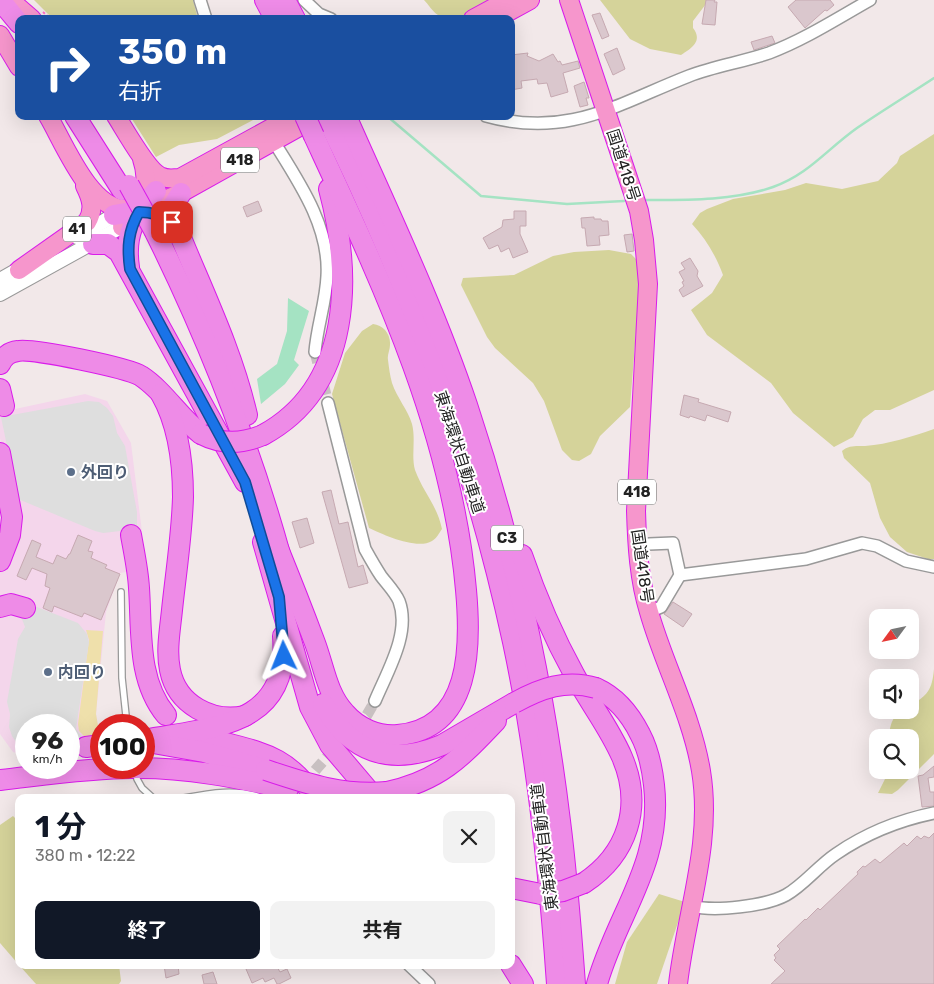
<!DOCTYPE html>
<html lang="ja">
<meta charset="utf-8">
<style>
body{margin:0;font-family:Rubik,"Noto Sans JP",sans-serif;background:#f2f2f2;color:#222;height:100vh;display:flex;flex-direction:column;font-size:19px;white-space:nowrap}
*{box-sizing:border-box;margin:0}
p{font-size:16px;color:#767676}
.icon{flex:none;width:28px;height:28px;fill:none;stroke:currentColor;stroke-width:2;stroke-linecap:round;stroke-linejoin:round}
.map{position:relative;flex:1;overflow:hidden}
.drawer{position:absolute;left:15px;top:794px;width:500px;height:175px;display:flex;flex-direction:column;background:#fff;border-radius:10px;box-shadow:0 5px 20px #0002}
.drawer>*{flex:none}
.hud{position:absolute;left:15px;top:15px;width:500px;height:105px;border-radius:10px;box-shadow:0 5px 20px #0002;background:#1a4fa0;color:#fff;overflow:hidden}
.needle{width:32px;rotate:237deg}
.fabs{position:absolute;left:869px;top:609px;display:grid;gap:10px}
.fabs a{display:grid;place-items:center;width:50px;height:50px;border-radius:10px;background:#fff;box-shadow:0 5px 20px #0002;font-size:25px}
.speed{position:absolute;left:15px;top:714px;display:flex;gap:10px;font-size:25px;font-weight:700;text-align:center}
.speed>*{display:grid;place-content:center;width:65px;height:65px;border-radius:50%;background:#fff;box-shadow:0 5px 20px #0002;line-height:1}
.speed small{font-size:12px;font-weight:400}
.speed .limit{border:8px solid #d22;background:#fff;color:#111}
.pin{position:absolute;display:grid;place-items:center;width:42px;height:42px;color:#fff;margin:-21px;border-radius:10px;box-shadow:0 2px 8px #0006}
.me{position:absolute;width:55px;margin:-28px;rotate:358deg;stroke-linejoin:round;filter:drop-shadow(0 0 4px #0008)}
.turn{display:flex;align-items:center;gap:18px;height:105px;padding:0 20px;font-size:22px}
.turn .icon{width:65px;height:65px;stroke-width:2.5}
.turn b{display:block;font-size:35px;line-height:42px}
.round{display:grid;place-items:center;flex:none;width:52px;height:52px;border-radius:10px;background:#f2f2f2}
.head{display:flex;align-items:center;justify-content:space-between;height:85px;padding:0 20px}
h1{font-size:30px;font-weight:700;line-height:38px;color:#111827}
.action{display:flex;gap:10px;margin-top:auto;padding:10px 20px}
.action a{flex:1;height:58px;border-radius:10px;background:#111827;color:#fff;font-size:20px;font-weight:700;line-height:58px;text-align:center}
.action a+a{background:#f2f2f2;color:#222}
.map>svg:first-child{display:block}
</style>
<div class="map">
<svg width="934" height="984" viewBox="0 0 934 984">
<rect width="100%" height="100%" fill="#f2e8e9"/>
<!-- commercial -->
<path fill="#f4d6eb" d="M85,394L107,401L131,443L142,532L131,535L137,570L120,573L106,612L96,714L101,750L69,756V725H26V756L13,752L0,734V566L14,516L0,438V405L15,409Z"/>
<!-- grass -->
<path fill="#efe0ab" d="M86,630L103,631L96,714L100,737L87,739L79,731L78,724L89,640Z"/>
<!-- forest -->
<g fill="#d5d39a">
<path d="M34,0H193L198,19H53Z"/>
<path d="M424,0H505C483,13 464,28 438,15C433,12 428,4 424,0Z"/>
<path d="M600,0H709L693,21V28C703,41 692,48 681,55L650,49L630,39Z"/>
<path d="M130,116H261L217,139L179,145L156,157Z"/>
<path d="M934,134V390L890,410H875L863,419L853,437L834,447L793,413L771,383L707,335L691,310L712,293L723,275C716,256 706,239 692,224L700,213L707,209L733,199L785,190L806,183L842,189L878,181L897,163L900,156Z"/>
<path d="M609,250L631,254L636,259L640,280L630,407L600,436L591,454L579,461L572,460L562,450L544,401L533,383L495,348L487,337L461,285L463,278L514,275L553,256L574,252Z"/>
<path d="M373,324C383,325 391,334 390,345C390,350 387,355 388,360C389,368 390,376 392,383C397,398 408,410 412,424C416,439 411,456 415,470C423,492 437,505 442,529C439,533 437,538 432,541C417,550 384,535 369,528L332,394L345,353L362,331Z"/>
<path d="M934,429V559H928L907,552L890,537L880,518L870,483L844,458L842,451C849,445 856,446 865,446C889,444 911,437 934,429Z"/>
<path d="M934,669V754L898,790L892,794L878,793L885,779L886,770H910V738L889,737C890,723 894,710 910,710V706C928,695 932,690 934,669Z"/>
<path d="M13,816L19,822V965L0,943V825Z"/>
<path d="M659,894L685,902L657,984H615L627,942Z"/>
<path d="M19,965H119L121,981L119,984H36Z"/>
</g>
<!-- parking -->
<g fill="#dedede">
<path d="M88,401L99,402L107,408L113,416L117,433L125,446L137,512V529L103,533L95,531L18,499L1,417Z"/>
<path d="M24,602L78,623L87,634L89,642L76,729L84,740L86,752L69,755V725H26V752L18,745L12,736L9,727L10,714L7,702L18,639L25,627L20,614Z"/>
</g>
<!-- water -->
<path fill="#a5e3c3" d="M288,298L309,311L294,360L299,365L285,384L261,404L257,379L277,364L287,331Z"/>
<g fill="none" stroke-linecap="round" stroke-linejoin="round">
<!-- stream -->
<g stroke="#a5e3c3" stroke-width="2.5">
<path d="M387,116L481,196L567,204L624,201"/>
<path d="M643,200C684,200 734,201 773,187C809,174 826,150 857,128C882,111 908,95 934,78"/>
</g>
</g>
<!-- building -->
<g fill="#dac7cd" stroke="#c6a9b1">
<path d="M706,0H715L714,2H717L715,25L702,24Z"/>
<path d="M796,0H830L834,5L827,11L825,10L805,28L788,7Z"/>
<path d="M600,13L609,36L602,39L592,15Z"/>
<path d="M772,36L775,43L754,50L751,42Z"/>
<path d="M617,48L625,69L613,75L604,54Z"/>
<path d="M528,53L527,56L539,61L553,54L558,62L560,61L562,65L578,61L580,68L563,73L568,92L551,97L547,83L538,84L537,79L521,81L522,88L511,90V55Z"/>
<path d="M584,82L589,98H586L588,105L580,107L574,86Z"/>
<path d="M258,201L262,211L247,217L243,207Z"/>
<path d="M514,211H526V226H520V234L528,252L513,258L509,248L501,252L498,245L489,249L483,238L502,227L503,220L514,219Z"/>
<path d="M594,217V219H601L602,221H608L609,235L599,236L600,245L587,246L585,228H582L581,218Z"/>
<path d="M632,234L634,251L627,252L624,235Z"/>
<path d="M690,258L698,271L697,276L703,286L683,297L679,290L684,286L682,282L684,281L679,272L685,269L681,263Z"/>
<path d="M684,395L699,399L698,402L731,412L728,422L707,415L705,421L690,416L689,418L680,415Z"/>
<path d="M331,490L339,524L348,522L358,567L363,565L368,583L349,588L322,492Z"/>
<path d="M307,518L314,543L300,548L292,522Z"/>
<path d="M78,535L92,541L88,551L93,552L91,558L107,565L105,568L120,574L101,620L84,613L82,617L54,606L52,612L43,608L50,588L45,586L47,574L32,568L26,580L17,576L32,540L41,544L36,557L53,564L57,555L66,559L69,554H70Z"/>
<path d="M673,602L692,614L683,627L664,614Z"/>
<path d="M934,766V777L928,778L930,792H934V806L922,807L918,776L923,775Z"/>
<path d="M934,833V984H771L785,971L774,960L776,958L774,955L780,949L777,946L805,919L806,920L818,908L820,910L858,874L857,872L863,866L865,867L875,859L880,863L904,843L907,846L917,836L921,839L924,836L929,838Z"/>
<path d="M164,965H178L179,974L166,978Z"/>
<path d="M256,965H276L280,972L287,969L291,978L279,984H277L274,978L265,982L263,978L252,983L246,969Z"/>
<path d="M213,972L217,984H204L202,975Z"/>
</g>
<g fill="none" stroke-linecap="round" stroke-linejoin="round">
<!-- minor-tunnel -->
<g stroke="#c8c0c1" stroke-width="11" stroke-dasharray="11 5.5" stroke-linecap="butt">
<path d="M315,352L328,403"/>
<path d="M355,727L367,715L375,701"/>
<path d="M297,798C306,778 323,762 337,746"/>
</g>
<!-- service casing -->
<g stroke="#999" stroke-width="8">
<g id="service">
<path d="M121,592L122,678L127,725"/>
<path d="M137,779L142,788L153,798"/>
<path d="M184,798C210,793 237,788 263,798"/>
</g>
</g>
<!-- minor casing -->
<g stroke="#999" stroke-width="14">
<g id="minor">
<path d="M200,0L206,19"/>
<path d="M304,0L319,14L331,19"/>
<path d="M486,116C568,139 617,104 689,76C715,66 743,62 769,53C804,40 838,18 870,0"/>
<path d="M274,142C299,182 330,227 327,276C326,302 317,326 315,352"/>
<path d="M328,403L365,549C370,558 375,567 381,576C387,584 395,592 399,601C411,633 387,672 375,701"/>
<path d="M680,575L806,559L862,543L877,546L906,561L934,567"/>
<path d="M649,612L661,607L680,575L673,543L649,544"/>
<path d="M692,906C714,912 766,906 786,895C804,885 818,866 836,854C865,834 900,820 934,813"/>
<path d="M409,965L429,984"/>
</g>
</g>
<!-- tertiary casing -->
<g stroke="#999" stroke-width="16">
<g id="tertiary">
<path d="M77,237L121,211"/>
<path d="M0,280L28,264"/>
<path d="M0,294L130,222"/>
</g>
</g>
<!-- trunk casing -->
<g stroke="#d91cea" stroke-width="20">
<g id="trunk">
<path d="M10,0L32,19"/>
<path d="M569,0L639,211L644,240L648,284L636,511C637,545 639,580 649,612C664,665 692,716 701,771C713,843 686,913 678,984"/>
<path d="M497,18L530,0"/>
<path d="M473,19L508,0"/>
<path d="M0,35L19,67"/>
<path d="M48,116C64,143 90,210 126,209C145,209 164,201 181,193L319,116"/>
<path d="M116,116C125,130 147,170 160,176C167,180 173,178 180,178L293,116"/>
<path d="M122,227C139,203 152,189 142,159"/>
<path d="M19,270L87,222C95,209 91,198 85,186"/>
</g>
</g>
<!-- motorway casing -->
<g stroke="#d91cea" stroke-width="22">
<g id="motorway">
<path d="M0,0L19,23"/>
<path d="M265,0L275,19"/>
<path d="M285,0L295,19"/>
<path d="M75,116L122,190"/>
<path d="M326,116C408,282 474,461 513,642C537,754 549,869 557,984"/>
<path d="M346,116C388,211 434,307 467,405C512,540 543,680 560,821C567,875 571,930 575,984"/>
<path d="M181,193L173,206V218C199,284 231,346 247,415"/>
<path d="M114,215L131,212L150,213"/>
<path d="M155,232C207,337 250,445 281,558"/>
<path d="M93,244H108L119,252L245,482"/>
<path d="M129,267C124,233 135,217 156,191"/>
<path d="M0,364C4,356 9,352 18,351C33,348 128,368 141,376C164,391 179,417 201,434"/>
<path d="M0,389L4,406"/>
<path d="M161,394C178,424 183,462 183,497C182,534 176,572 172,610C170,630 166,651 170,670C177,705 212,723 245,716"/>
<path d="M263,435C353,386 352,275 329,189"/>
<path d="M0,453L12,517L10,535L0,561"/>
<path d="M131,535C134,552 138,570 139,588C142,631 137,680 166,715"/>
<path d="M263,542L310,707L330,745L375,798"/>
<path d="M277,546C290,578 303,611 315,643C324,667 327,694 345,713C358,728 378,737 398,735C472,729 471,645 466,590C452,429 381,281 314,136"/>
<path d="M522,555C536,596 553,636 574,674C589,702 609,727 622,757C643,806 628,854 584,883"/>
<path d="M0,607L11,604L25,608"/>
<path d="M596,688C616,697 630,714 640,734C648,749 652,767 654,785C663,864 617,913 597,984"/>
<path d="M323,704C350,752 390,767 442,745L514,703"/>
<path d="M205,737C256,753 283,750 316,798"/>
<path d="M144,740C211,727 290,728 283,636"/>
<path d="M153,743L204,752L266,770"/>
<path d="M86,747L101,745"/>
<path d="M0,780C44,775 89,768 133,768C185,767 238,778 288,789"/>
<path d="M387,792C439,781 461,758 496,721"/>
<path d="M511,888L541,894"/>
<path d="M511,965L523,984"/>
</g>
</g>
<!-- path -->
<path stroke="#ff6cc9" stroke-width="2" stroke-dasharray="2.5 2.5" stroke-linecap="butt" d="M43,12L51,19"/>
<!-- service -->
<use href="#service" stroke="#fff" stroke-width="5.5"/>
<!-- minor -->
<use href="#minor" stroke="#fff" stroke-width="11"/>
<!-- tertiary -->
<use href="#tertiary" stroke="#fff" stroke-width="14"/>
<!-- trunk -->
<use href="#trunk" stroke="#f696cc" stroke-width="18"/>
<!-- motorway -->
<use href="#motorway" stroke="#ee8be7" stroke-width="20"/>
<!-- motorway-bridge casing -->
<g stroke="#d91cea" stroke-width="22" stroke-linecap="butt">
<g id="motorway-bridge">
<path d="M305,116L314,136"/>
<path d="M129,185L155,232"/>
<path d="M201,434C222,445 242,444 263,435"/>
<path d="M514,703C541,688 566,679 596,688"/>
<path d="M266,770C308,784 343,796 387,792"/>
<path d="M541,894L563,891L584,883"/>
</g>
</g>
<!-- motorway-bridge -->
<use href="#motorway-bridge" stroke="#ee8be7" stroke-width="20"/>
</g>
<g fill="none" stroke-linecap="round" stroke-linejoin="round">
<!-- route casing -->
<g stroke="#114b97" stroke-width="12">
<path id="route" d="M172,222C162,215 151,212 139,212C128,231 127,248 130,269L245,482L279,597L284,656"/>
</g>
<!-- route -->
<use href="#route" stroke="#1a73e8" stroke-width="9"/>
</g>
<!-- markers -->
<g fill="#5c6f8a" stroke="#fff" stroke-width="2">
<circle cx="71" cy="472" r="5"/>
<circle cx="48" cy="672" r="5"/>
</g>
<g text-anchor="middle" stroke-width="4" stroke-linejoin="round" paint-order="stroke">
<!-- shield labels -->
<g fill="#fff" stroke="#646464" stroke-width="1">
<rect x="221" y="147.5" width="38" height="25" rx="4"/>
<rect x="63" y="216.5" width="28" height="25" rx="4"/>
<rect x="618" y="479.5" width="38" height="25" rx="4"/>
<rect x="491" y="525.5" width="32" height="25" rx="4"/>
</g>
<g font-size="15" font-weight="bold" fill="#222">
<text x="240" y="165">418</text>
<text x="77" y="234">41</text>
<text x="637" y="497">418</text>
<text x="507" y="543">C3</text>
</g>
<!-- street labels -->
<g font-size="16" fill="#222" stroke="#fff">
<text transform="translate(624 165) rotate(72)" y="6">国道418号</text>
<text transform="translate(460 452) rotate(72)" y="6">東海環状自動車道</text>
<text transform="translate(643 566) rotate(82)" y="6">国道418号</text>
<text transform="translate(544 847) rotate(-97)" y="6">東海環状自動車道</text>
</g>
<!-- service labels -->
<g font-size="16" font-weight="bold" fill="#4e5e75" stroke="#fff" text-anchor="start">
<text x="81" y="478">外回り</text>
<text x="58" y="678">内回り</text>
</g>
</g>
</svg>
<div class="fabs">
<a><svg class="needle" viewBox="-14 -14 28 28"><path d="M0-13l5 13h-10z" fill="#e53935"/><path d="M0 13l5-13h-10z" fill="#767676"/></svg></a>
<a><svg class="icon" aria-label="sound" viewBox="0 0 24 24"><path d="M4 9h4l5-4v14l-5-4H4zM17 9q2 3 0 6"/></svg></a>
<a><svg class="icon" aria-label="search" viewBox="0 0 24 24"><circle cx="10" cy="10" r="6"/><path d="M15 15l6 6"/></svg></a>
</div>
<div class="speed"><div>96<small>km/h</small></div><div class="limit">100</div></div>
<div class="pin" style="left:172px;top:222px;background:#d93025"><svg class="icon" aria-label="arrive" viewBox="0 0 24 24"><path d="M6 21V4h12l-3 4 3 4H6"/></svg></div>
<svg class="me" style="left:284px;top:656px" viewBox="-20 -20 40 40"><path d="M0-17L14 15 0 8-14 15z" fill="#1a73e8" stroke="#fff" stroke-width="4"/></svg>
<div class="hud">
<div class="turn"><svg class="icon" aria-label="right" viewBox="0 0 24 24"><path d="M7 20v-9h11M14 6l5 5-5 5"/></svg><div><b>350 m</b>右折</div></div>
</div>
<section class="drawer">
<div class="head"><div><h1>1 分</h1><p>380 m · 12:22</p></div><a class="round"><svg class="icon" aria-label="close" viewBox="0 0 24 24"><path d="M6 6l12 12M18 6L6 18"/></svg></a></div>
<div class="action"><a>終了</a><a>共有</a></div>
</section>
</div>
